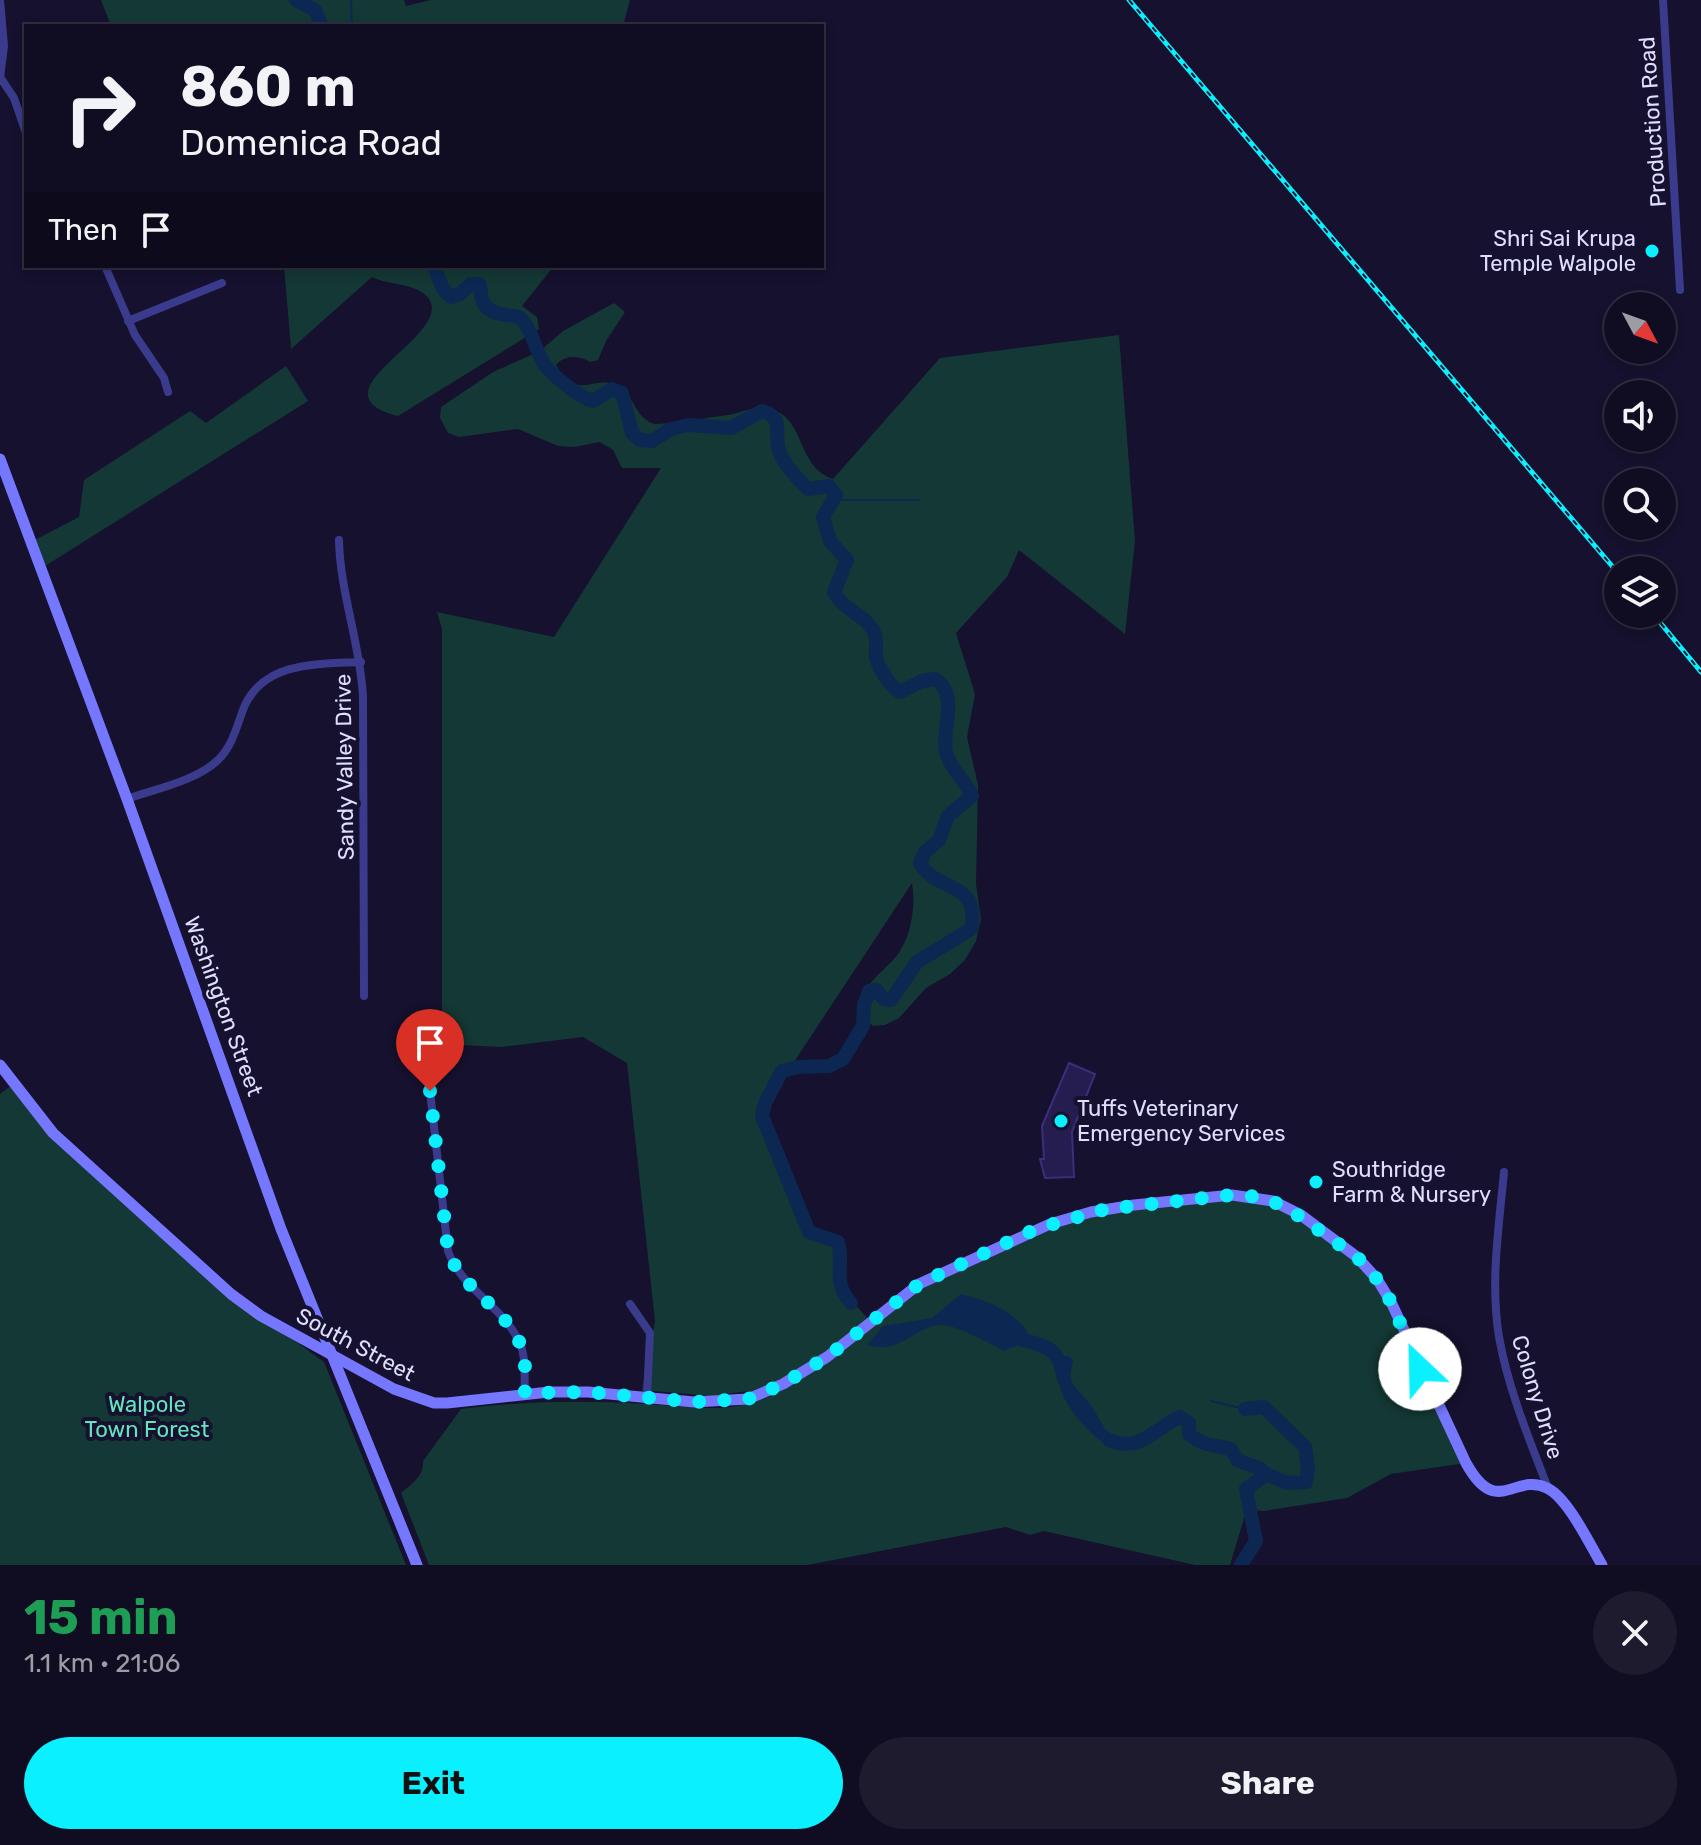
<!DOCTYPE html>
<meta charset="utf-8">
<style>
body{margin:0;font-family:Rubik,sans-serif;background:#1e1b2f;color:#f1f3f6;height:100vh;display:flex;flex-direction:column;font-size:30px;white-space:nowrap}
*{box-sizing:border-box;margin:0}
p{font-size:26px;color:#9c9ca5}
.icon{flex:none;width:44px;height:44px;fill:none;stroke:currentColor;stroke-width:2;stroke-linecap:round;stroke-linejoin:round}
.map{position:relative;height:1565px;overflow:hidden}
.sheet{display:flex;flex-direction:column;background:#100d22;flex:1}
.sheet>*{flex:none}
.banner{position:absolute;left:24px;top:24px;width:800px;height:244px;border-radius:0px;box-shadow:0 4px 12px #0003,0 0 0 2px #302d40;background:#100d22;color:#f1f3f6;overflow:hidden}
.needle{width:52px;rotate:131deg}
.controls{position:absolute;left:1604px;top:292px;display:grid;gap:16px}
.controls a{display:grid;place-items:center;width:72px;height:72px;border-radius:50%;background:#100d22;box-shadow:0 4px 12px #0003,0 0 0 2px #302d40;font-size:40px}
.pin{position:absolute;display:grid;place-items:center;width:68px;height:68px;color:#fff;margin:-82px -34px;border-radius:50% 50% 50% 0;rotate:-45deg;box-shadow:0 0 8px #0007}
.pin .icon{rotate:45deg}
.me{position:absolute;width:88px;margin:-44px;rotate:336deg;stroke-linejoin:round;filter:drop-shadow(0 0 6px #0008)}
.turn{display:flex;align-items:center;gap:28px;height:168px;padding:0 24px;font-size:36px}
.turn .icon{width:104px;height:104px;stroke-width:2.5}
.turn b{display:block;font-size:56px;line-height:68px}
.then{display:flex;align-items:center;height:76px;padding:0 24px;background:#0003;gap:16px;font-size:30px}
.round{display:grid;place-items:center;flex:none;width:84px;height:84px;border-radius:42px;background:#1e1b2f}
.summary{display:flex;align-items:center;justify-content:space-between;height:136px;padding:0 24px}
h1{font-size:48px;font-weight:700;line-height:60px;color:#1e9e55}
.action{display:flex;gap:16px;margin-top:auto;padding:16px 24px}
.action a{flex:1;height:92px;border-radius:48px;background:#0af0ff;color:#111;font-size:32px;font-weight:700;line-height:92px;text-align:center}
.action a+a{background:#1e1b2f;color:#f1f3f6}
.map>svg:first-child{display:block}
</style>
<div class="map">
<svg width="1701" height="1565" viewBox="0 0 1701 1565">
<rect width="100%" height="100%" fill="#15112e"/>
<!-- green -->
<g fill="#143835">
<path d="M101,0H404L406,6L431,0H630L623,26H111Z"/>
<path d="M284,266H554L522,306L537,317L539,329L398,416C307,393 454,336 429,299C417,282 389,286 372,277L291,349Z"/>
<path d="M614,303L625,312L606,341L598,360L590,362C579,355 564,355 556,365C579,402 591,375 616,385C634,391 632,416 654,424C679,423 704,418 728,415C740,413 751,407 764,408C807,412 794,466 833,479L940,358L1119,335L1135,541L1125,634L1019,550L1007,577L956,633L975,694L967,737L978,785L976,884L981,919L976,941L965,960L950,974L926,988L899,1018L885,1025L873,1026L863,1018C860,986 874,980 893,960C911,941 916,907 912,883L790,1068C773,1076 759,1106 764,1124L800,1204L809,1232L838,1242L837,1270L842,1290L870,1321L895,1301L1079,1215L1232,1195L1273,1201L1368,1268L1466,1463L1391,1474L1347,1498L1264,1511L1251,1510L1248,1505L1230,1565H1195L1044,1531L1030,1535L1006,1527L807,1565H429L401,1493C412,1484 424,1476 423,1461L461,1409C523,1401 583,1400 645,1404C685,1406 722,1414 760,1400L748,1391L712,1396L642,1390L655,1321L627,1063L583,1037L501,1047L442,1044V629L437,612L554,637L661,468H622L613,450L600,442L574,447L558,446L518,429L459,437L448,433L440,418L441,407L493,372L540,351L563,331Z"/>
<path d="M286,366L308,401L45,566L29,543L79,517L84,480L190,411L206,423Z"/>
<path d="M16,1082L30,1106L261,1316L324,1362L406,1565H0V1094Z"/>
</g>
<!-- water -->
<g fill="#0c2852">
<path d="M961,1294C984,1299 1018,1312 1029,1335L1027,1341L1004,1351C991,1344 953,1323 939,1325C912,1328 901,1355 867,1345L883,1326L932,1318Z"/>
<path d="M1065,1356H1069L1073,1360L1070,1378L1075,1387L1091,1405L1105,1429L1124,1444L1110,1447C1086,1433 1042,1386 1065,1356Z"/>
</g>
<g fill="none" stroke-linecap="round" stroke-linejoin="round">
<!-- stream -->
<g stroke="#0c2852" stroke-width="2">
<path d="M351,0L352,26"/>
<path d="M836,500H919"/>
<path d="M1211,1401L1245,1409"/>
</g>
<!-- river -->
<g stroke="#0c2852" stroke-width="14">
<path d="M296,0L315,10L322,26"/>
<path d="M434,266L443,289L451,297L460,294L471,284H479C482,289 480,297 483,302C490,316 506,314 519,317C532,328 534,347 543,362C549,373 580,398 593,401L612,389L622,393L632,433L640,440L652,441L671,429L689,425L731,428L762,411C787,418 772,436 780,453C785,465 798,480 808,489L829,486L836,495L823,517L830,541L847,560L834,592C844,611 865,614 874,632C878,640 875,648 876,656C878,668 890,686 900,692L922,681L935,679C960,694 941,731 946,752C951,770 965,780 972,796L948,816L939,840L925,852L920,863C936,893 981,880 971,929L917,962L891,1000L884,999L876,990L869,991L864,1005L863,1026L843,1059L829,1066L798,1067L782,1071L765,1103L762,1116L809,1232L838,1242C845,1266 831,1281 851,1303"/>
<path d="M1011,1337C1040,1345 1059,1343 1064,1379"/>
<path d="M1245,1409L1264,1407L1305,1447L1308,1468L1306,1482L1287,1483L1264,1473"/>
<path d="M1109,1440C1142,1453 1153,1429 1180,1417L1189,1423V1434C1203,1446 1214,1445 1231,1449L1237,1460L1261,1469L1263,1477L1246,1489L1256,1541L1241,1565"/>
</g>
</g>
<!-- building -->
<path fill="#251d4f" stroke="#3b2e7c" stroke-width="2" d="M1069,1063L1095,1074L1072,1132L1074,1177L1045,1178L1040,1159H1044L1042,1126Z"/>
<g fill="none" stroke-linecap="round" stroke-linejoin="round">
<!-- street -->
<g stroke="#3b3b8d" stroke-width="8">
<path d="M1663,0L1680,290"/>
<path d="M0,77L14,98L26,133"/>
<path d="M0,78L4,46L0,0"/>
<path d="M105,266L135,335L164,378L168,392"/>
<path d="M128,321L222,283"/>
<path d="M339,540C340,592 360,643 363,696L364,996"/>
<path d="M127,799C155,789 196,781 218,760C234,744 237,724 245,705C266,661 319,664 361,662"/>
<path d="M430,1091L448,1251C462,1291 509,1309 522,1349C526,1362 524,1379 525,1393"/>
<path d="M1504,1172C1499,1226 1490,1282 1499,1337C1508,1388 1529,1439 1548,1488"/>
<path d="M630,1304L650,1333L647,1396"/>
</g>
<!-- secondary -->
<g stroke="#7577ff" stroke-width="11">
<path d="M0,459L127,799L281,1229L417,1565"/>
<path d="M0,1065L53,1133L231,1294L261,1316L394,1389L434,1403H447L549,1392H588L694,1402L748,1399L783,1384L827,1357L919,1284L1050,1224L1091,1212L1134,1205L1232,1195L1273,1201L1301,1215L1357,1257L1377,1279L1391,1302L1466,1463C1497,1519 1514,1472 1547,1488C1568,1498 1590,1545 1602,1565"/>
</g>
<!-- rail casing -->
<g stroke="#0af0ff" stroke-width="5">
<g id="rail">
<path d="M1129,0L1618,573"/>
<path d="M1653,614L1701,672"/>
</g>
</g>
<!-- rail -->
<use href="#rail" stroke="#15112e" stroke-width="2" stroke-dasharray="6" stroke-linecap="butt"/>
</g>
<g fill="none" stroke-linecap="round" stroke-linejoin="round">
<!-- route -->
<path stroke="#0af0ff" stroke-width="14" stroke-dasharray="0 25.2" d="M430,1091L448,1251C462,1291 509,1309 522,1349C527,1362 524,1379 525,1393L588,1392L694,1402L748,1399L783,1384L827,1357L919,1284L1036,1229L1106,1209L1232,1195L1261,1197L1286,1207L1357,1257L1377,1279L1391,1302L1420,1369"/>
</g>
<!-- markers -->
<g fill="#0af0ff" stroke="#15112e" stroke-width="3">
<circle cx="1652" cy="251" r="8"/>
<circle cx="1061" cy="1121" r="8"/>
<circle cx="1316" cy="1182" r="8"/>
</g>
<g text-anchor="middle" stroke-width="8" stroke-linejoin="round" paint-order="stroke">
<!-- street labels -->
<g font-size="22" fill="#e0deff" stroke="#15112e">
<text transform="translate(1652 122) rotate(-94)" y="8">Production Road</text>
<text transform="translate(344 767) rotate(-91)" y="8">Sandy Valley Drive</text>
<text transform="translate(224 1006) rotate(70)" y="8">Washington Street</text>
<text transform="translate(356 1344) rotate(28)" y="8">South Street</text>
<text transform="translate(1538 1397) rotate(73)" y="8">Colony Drive</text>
</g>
<!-- poi labels -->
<g font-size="22" fill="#e0deff" stroke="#15112e" text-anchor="start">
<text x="1636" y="246" text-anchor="end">Shri Sai Krupa<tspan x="1636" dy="25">Temple Walpole</tspan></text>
<text x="1077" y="1116">Tuffs Veterinary<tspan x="1077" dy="25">Emergency Services</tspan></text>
<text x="1332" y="1177">Southridge<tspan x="1332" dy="25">Farm &amp; Nursery</tspan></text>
</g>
<!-- park labels -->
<g font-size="22" fill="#65e4c0" stroke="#15112e">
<text x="147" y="1412">Walpole<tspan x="147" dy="25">Town Forest</tspan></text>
</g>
</g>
</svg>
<div class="controls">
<a><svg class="needle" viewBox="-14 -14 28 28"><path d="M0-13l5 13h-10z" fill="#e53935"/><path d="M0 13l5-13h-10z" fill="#9c9ca5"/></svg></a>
<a><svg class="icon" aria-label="sound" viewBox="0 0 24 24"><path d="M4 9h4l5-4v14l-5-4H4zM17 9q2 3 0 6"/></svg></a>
<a><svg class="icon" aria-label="search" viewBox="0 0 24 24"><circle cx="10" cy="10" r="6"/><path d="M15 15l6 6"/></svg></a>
<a><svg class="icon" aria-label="layers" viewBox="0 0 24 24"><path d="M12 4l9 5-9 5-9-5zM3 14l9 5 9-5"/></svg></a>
</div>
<div class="pin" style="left:430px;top:1091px;background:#d93025"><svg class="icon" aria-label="arrive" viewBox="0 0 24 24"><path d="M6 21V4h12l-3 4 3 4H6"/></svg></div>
<svg class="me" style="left:1420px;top:1369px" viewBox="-20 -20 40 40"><circle r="19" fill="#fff"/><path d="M0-13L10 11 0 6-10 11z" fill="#0af0ff"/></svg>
<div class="banner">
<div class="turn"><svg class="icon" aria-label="right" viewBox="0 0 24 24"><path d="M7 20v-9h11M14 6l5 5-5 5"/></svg><div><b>860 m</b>Domenica Road</div></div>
<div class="then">Then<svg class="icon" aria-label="arrive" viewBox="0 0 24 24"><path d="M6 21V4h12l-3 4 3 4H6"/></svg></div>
</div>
</div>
<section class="sheet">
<div class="summary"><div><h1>15 min</h1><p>1.1 km · 21:06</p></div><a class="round"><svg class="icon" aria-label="close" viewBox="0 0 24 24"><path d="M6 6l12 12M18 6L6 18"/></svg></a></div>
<div class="action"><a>Exit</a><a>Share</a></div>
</section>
